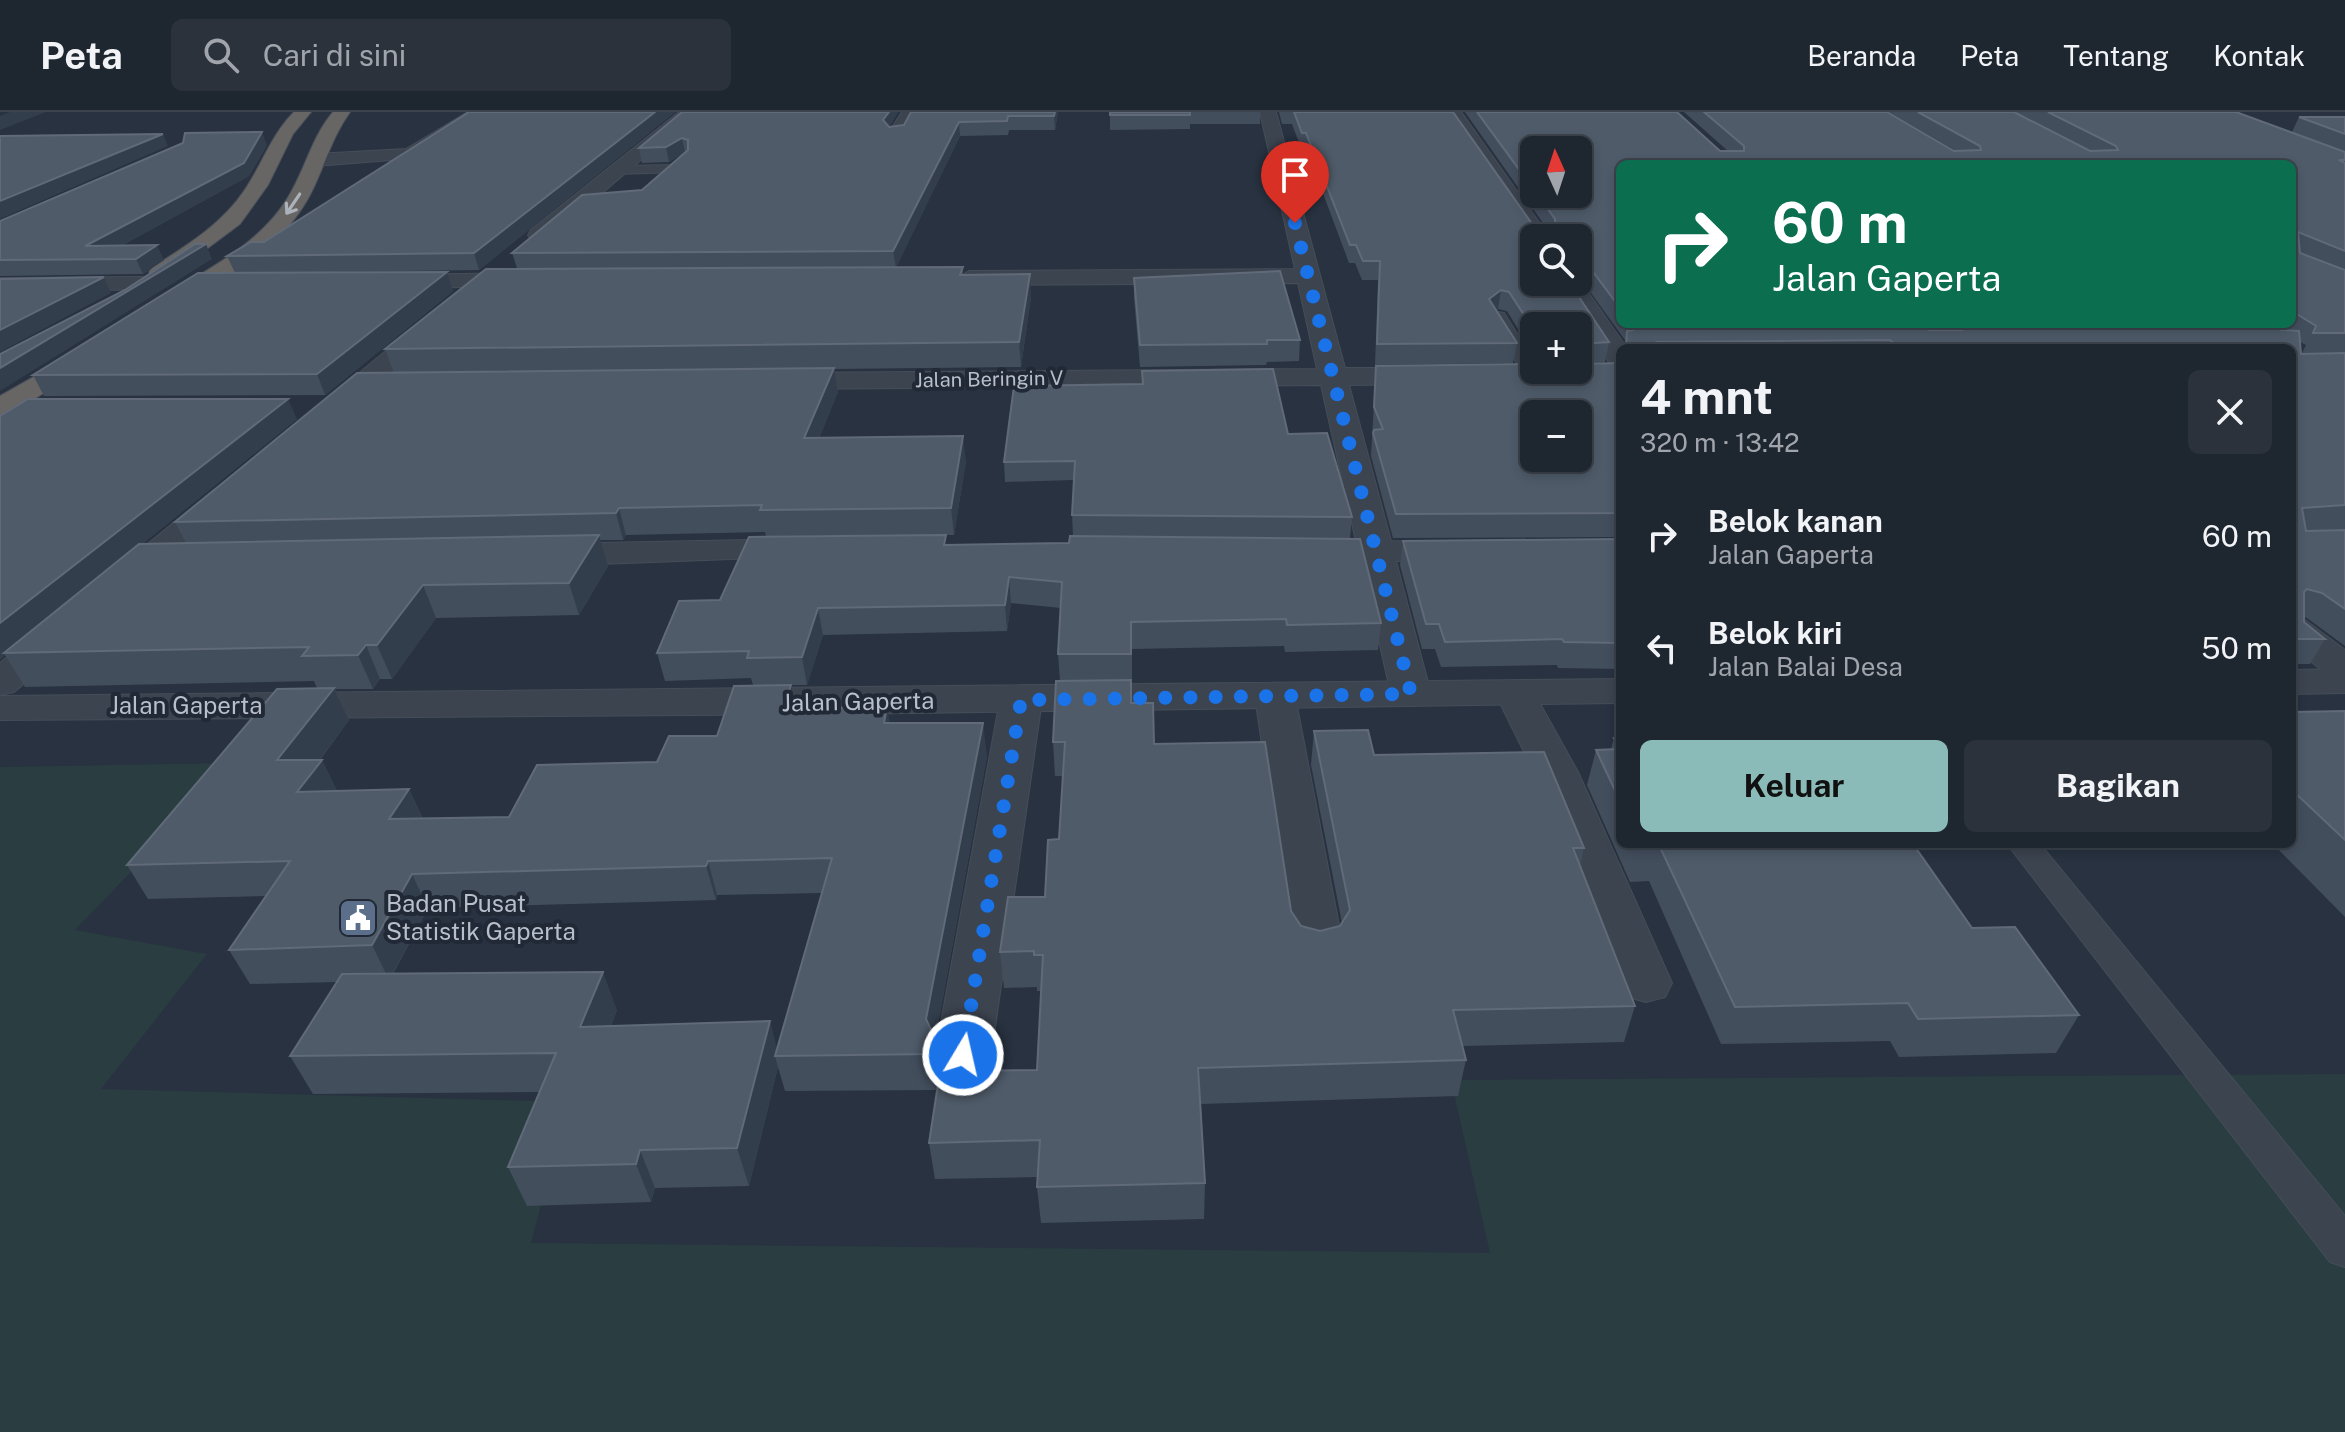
<!DOCTYPE html>
<html lang="id">
<meta charset="utf-8">
<style>
body{margin:0;font-family:"Public Sans",sans-serif;background:#2b323c;color:#f1f3f6;height:100vh;display:flex;flex-direction:column;font-size:30px;white-space:nowrap}
*{box-sizing:border-box;margin:0}
p{font-size:26px;color:#a1a5ab}
.icon{flex:none;width:44px;height:44px;fill:none;stroke:currentColor;stroke-width:2;stroke-linecap:round;stroke-linejoin:round}
.map{position:relative;flex:1;overflow:hidden}
.panel{position:absolute;left:1616px;top:232px;width:680px;height:504px;display:flex;flex-direction:column;background:#1e2630;border-radius:12px;box-shadow:0 4px 12px #0003,0 0 0 2px #3c434c}
.panel>*{flex:none}
.guide{position:absolute;left:1616px;top:48px;width:680px;height:168px;border-radius:12px;box-shadow:0 4px 12px #0003,0 0 0 2px #3c434c;background:#0b6e4f;color:#fff;overflow:hidden}
.needle{width:52px;rotate:357deg}
.tools{position:absolute;left:1520px;top:24px;display:grid;gap:16px}
.tools a{display:grid;place-items:center;width:72px;height:72px;border-radius:12px;background:#1e2630;box-shadow:0 4px 12px #0003,0 0 0 2px #3c434c;font-size:40px}
.pin{position:absolute;display:grid;place-items:center;width:68px;height:68px;color:#fff;margin:-82px -34px;border-radius:50% 50% 50% 0;rotate:-45deg;box-shadow:0 0 8px #0007}
.pin .icon{rotate:45deg}
.me{position:absolute;width:88px;margin:-44px;rotate:9deg;stroke-linejoin:round;filter:drop-shadow(0 0 6px #0008)}
.turn{display:flex;align-items:center;gap:28px;height:168px;padding:0 24px;font-size:36px}
.turn .icon{width:104px;height:104px;stroke-width:2.5}
.turn b{display:block;font-size:56px;line-height:68px}
.round{display:grid;place-items:center;flex:none;width:84px;height:84px;border-radius:12px;background:#2b323c}
.overview{display:flex;align-items:center;justify-content:space-between;height:136px;padding:0 24px}
h1{font-size:48px;font-weight:700;line-height:60px}
.primary-button{display:flex;gap:16px;margin-top:auto;padding:16px 24px}
.primary-button a{flex:1;height:92px;border-radius:12px;background:#8bbbb9;color:#111;font-size:32px;font-weight:700;line-height:92px;text-align:center}
.primary-button a+a{background:#2b323c;color:#f1f3f6}
ul{padding:0;list-style:none}
li{display:flex;align-items:center;gap:24px;height:112px;padding:0 24px}
li div{flex:1}
li b{display:block;font-size:30px}
li em{font-style:normal}
header{display:flex;align-items:center;gap:48px;box-sizing:border-box;height:112px;padding:0 40px;background:#1e2630;border-bottom:2px solid #3c434c}
header strong{font-size:38px}
nav{display:flex;gap:44px;margin-inline-start:auto;font-size:28px}
.search{width:560px;height:72px;background:#2b323c;display:flex;align-items:center;gap:20px;box-sizing:border-box;padding:0 28px;border-radius:12px;color:#a1a5ab;font-size:30px}
.map>svg:first-child{display:block}
</style>
<header>
<strong>Peta</strong>
<div class="search"><svg class="icon" aria-label="search" viewBox="0 0 24 24"><circle cx="10" cy="10" r="6"/><path d="M15 15l6 6"/></svg>Cari di sini</div>
<nav><a>Beranda</a><a>Peta</a><a>Tentang</a><a>Kontak</a></nav>
</header>
<div class="map">
<svg width="2345" height="1320" viewBox="0 0 2345 1320">
<rect width="100%" height="100%" fill="#283240"/>
<!-- green -->
<path fill="#2a3e41" d="M236,651L75,818L207,842L101,977L568,990L531,1131L1490,1141L1451,968L2345,962V1320H0V655Z"/>
<g fill="none" stroke-linecap="round" stroke-linejoin="round">
<!-- service casing -->
<g stroke="#454d59" stroke-width="2">
<g id="service">
<path d="M675,53L680,54V60L616,62L609,58L616,54Z"/>
<path d="M1498,200L1504,201L1534,249V258L1542,263L1540,267H1526L1524,263L1489,205Z"/>
<path d="M2007,732H2040L2345,1104V1155L2330,1150Z"/>
</g>
</g>
<!-- minor casing -->
<g stroke="#454d59" stroke-width="2">
<g id="minor">
<path d="M468,0H488L417,46L315,54L306,48L315,42L406,37Z"/>
<path d="M679,0H697L547,128H531L528,123L531,118Z"/>
<path d="M902,0H918L903,26H891L888,22Z"/>
<path d="M1260,0H1276L1345,256H1434L1444,258L1448,264L1444,270L1434,272L1349,273L1391,429L1474,432L1479,439L1474,446L1396,449L1431,582L1425,591L1411,594L1397,591L1391,582L1361,449L1290,446L1285,439L1290,432L1356,429L1321,273L778,277L768,275L764,269L768,263L778,261L1317,257L1298,171L969,173L957,166L969,159L1295,157Z"/>
<path d="M1445,0H1461L1550,126H1534L1531,131Z"/>
<path d="M532,161L540,163L544,168L540,173L389,177L377,170L389,163Z"/>
<path d="M143,165L155,172L151,177L0,180V166Z"/>
<path d="M1578,166L1627,236H1620V254L1610,252L1557,170H1578Z"/>
<path d="M435,203L444,206L448,211L444,216L338,307H318L313,301L318,295L426,206Z"/>
<path d="M226,375L238,378L242,385L238,392L138,477L125,480L112,477L107,469L112,461L214,378Z"/>
<path d="M802,427L814,430L819,437L814,444L547,454L535,450L529,443L535,436L547,432Z"/>
<path d="M2292,505L2305,508L2345,538V569L2331,565L2292,535Z"/>
<path d="M62,509L76,512L81,520L76,528L14,580L0,583V551L48,512Z"/>
<path d="M1515,569L1529,572L1578,660L1672,871L1665,885L1646,890L1627,885L1620,871L1534,660L1495,581L1501,572Z"/>
<path d="M1275,572L1289,575L1295,584L1343,834L1335,847L1317,852L1299,847L1291,834L1255,584L1261,575Z"/>
<path d="M1021,576L1036,579L1042,588L991,943L983,958L963,965L943,958L935,943L1000,588L1006,579Z"/>
</g>
</g>
<!-- tertiary casing -->
<g stroke="#454d59" stroke-width="2">
<g id="tertiary">
<path d="M2345,557V581L2292,582V558Z"/>
<path d="M1620,567V591L840,602L0,608V584Z"/>
</g>
</g>
<!-- trunk casing -->
<g stroke="#474f5a" stroke-width="2">
<g id="trunk">
<path d="M294,0H311L293,22L268,73L240,112L169,165H153L149,160L153,155C186,134 221,113 244,79C262,53 271,23 294,0Z"/>
<path d="M333,0H350C332,25 326,50 313,77C291,123 249,153 207,179C192,188 176,203 157,198L154,193L157,188C203,160 258,134 287,87C305,59 311,26 333,0Z"/>
<path d="M88,234L97,236L101,242L97,248L10,302L0,305V284Z"/>
</g>
</g>
<!-- service -->
<use href="#service" fill="#3c4450" fill-rule="evenodd"/>
<!-- minor -->
<use href="#minor" fill="#3c4450" fill-rule="evenodd"/>
<!-- tertiary -->
<use href="#tertiary" fill="#3c4450" fill-rule="evenodd"/>
<!-- trunk -->
<use href="#trunk" fill="#686664" fill-rule="evenodd"/>
</g>
<!-- wall -->
<g fill="#434e5d" fill-rule="evenodd">
<path d="M469,0H675L479,158L262,161L453,179L325,283L44,284L33,263L235,161L227,144L264,130Z"/>
<path d="M682,0H898L889,15L1058,0L1055,18H1009L1008,23L960,24L896,155H963V163L1031,185L1021,255L834,257L838,280L819,326L966,349L954,423L766,424L765,420L626,423L623,428H600L608,454L579,503L436,506L392,567H380L373,577H335L349,608L320,648H322L337,679L409,677L423,707L509,705L657,650L717,624L796,597L889,611L987,644L935,929L939,957L936,978L785,979L778,955L749,1074L655,1076L651,1090L527,1094L508,1055L540,980L313,982L290,944L337,870L250,872L229,838L266,784L148,787L127,753L317,576L314,569L25,575L5,543L0,547V304L297,307L142,432L186,431L175,410L394,261L385,237L517,156L512,141L642,78L685,40L669,50L642,51L639,36ZM822,781L777,938L611,914L617,898L393,862L428,796L716,788L717,783Z"/>
<path d="M1110,0H1260V12H1190V17L1110,18Z"/>
<path d="M1279,0H1453L1535,116L1543,111L1465,0H1677L1720,39H1728L1684,0H1887L1954,39H1956L1889,0H2236L2343,39L2292,20L2299,5H2345V417L2306,419L2345,418V534L2307,506L2304,505V510L2325,527L2310,552H2292V236H1624L1625,228L1578,163V126H1534L1609,230L1605,250L1583,252L1620,251V425L1393,426L1371,344L1376,254L1578,258V214H1534V243L1507,199L1498,197L1496,199L1517,231L1513,251L1375,253L1378,168H1362L1355,151H1349L1306,36H1301L1292,12H1282ZM1534,38L1578,82H1534ZM1620,52H2292V212H2272L2282,218L2271,212H1931L1938,218H1929L1923,212H1620ZM2300,230L2306,233L2302,241H2340L2301,242Z"/>
<path d="M267,33L249,64L121,134L164,148L143,162L0,164V109Z"/>
<path d="M1134,166L1300,228L1299,249L1267,250L1266,253L1140,255L1134,186Z"/>
<path d="M1142,259L1288,322L1352,405L1350,426L1073,424L1072,403L1074,368L1005,370L1004,350L1142,272Z"/>
<path d="M1620,427V557L1558,556L1557,553L1441,555L1435,537H1422L1400,453L1403,429Z"/>
<path d="M947,433L1381,511L1378,538L1285,540L1284,534L1132,537V591L1154,632L1291,799L1301,814L1320,819L1340,814L1342,811L1311,653L1314,619L1374,643L1584,736L1580,754L1635,894L1624,930L1462,934L1466,948L1458,984L1201,992L1205,1071L1204,1107L1041,1111L1037,1075L1038,1065L935,1067L929,1031L1037,958L1041,879H1037V875L1004,876L1000,840L1045,785L1059,727L1063,664H1055L1053,630L1060,569L1058,542L1061,496L1011,491L1007,519L823,523L807,573H753L751,566L665,569L657,541L720,488Z"/>
<path d="M2345,599V805L2273,732H2292V600Z"/>
<path d="M1620,625V732H1913L1972,816L2079,903L2056,941L1899,945L1890,929L1721,932L1649,769L1630,770L1587,673L1596,638L1611,637L1614,626Z"/>
</g>
<!-- shaded-wall -->
<g fill="#333e4d">
<path d="M10,0H46L0,18V4Z"/>
<path d="M655,0H675L479,158L474,141Z"/>
<path d="M889,0H898L885,22L883,8Z"/>
<path d="M1055,0H1058L1055,18L1054,4Z"/>
<path d="M959,10L960,24L896,156L893,139Z"/>
<path d="M262,20L267,33L249,64L97,147L85,134Z"/>
<path d="M163,22L168,34L0,107V89Z"/>
<path d="M682,26L685,40L669,50L666,35Z"/>
<path d="M206,132L212,147L0,279V256Z"/>
<path d="M157,133L164,148L143,162L136,147Z"/>
<path d="M1582,145L1578,163V149Z"/>
<path d="M447,160L453,179L325,283L317,262Z"/>
<path d="M1030,162L1031,185L1021,255L1019,230Z"/>
<path d="M104,165L111,181L0,240V218Z"/>
<path d="M1501,178L1498,197L1486,207L1489,187Z"/>
<path d="M834,256L838,280L809,352L804,326Z"/>
<path d="M288,287L297,307L8,541H4L5,543L0,547V511Z"/>
<path d="M963,324L966,349L954,423L951,396Z"/>
<path d="M619,396L626,423L623,428L616,401Z"/>
<path d="M599,423L608,454L579,503L569,471Z"/>
<path d="M1009,465L1011,491L1007,519L1005,493Z"/>
<path d="M423,473L436,506L392,567L377,533Z"/>
<path d="M818,496L823,523L807,573L802,545Z"/>
<path d="M366,533L380,567L373,577L358,543Z"/>
<path d="M791,573L797,605L783,598Z"/>
<path d="M334,576L349,608L294,682L277,648Z"/>
<path d="M887,594L892,626L884,611Z"/>
<path d="M983,611L987,644L935,929L939,957L936,978L930,942L926,907Z"/>
<path d="M322,648L338,681L297,680Z"/>
<path d="M409,677L424,710L389,707Z"/>
<path d="M708,749L717,783L716,788L706,754Z"/>
<path d="M412,762L428,796L389,868L372,833Z"/>
<path d="M603,860L617,898L595,953L580,915Z"/>
<path d="M770,909L779,944H775L778,955L749,1074L737,1036Z"/>
<path d="M640,1038L655,1076L651,1090L636,1052Z"/>
</g>
<!-- building -->
<g fill="#4f5b69" stroke="#606a78" stroke-width="2" fill-rule="evenodd">
<path d="M469,0H655L474,141L227,144L251,130H264Z"/>
<path d="M682,0H889L883,8L889,15L904,13L911,0H1055L1054,4H1008L1007,9L959,10L893,139L512,141L582,83L642,78L688,38V28L682,26L666,35L639,36Z"/>
<rect x="1110" y="0" width="80" height="3"/>
<path d="M1294,0H1453L1535,116L1538,112L1555,111V107L1537,82H1578V38H1534V78L1477,0H1677L1720,39H1744V34L1704,0H1887L1954,39L1981,38L1980,34L1918,0H2014L2090,39L2118,38L2116,34L2048,0H2236L2345,40V48H2339L2345,51V139L2298,120L2300,141L2345,158V221H2313L2316,214L2292,199V52H1620V196L1582,145L1578,149V126H1534V170H1569L1609,230L1578,232V214H1534V218L1509,180L1501,178L1489,187L1517,231L1377,232L1380,149H1363L1356,133H1350L1306,21H1302Z"/>
<path d="M2299,5H2345V22Z"/>
<path d="M262,20L244,51L85,134L157,133L136,147L0,148V109L183,31L185,21Z"/>
<path d="M163,22L0,89V24Z"/>
<path d="M195,132H206L0,256V242L125,178Z"/>
<path d="M963,155L960,163L1030,162L1019,230L385,237L486,157Z"/>
<path d="M1280,159L1300,228H1267V232L1140,233L1134,166Z"/>
<path d="M447,160L317,262L33,263L198,161Z"/>
<path d="M104,165L0,218V167Z"/>
<path d="M1632,212H1923L1929,218H1962V214L1960,212H2271L2281,218L2299,219L2301,242L2345,241V393L2302,396L2306,419L2345,418V497L2322,481L2307,477L2304,480V510L2325,527H2292V236H1900L1890,228L1657,230L1662,236H1626L1627,219L1633,218L1634,214Z"/>
<path d="M1620,251V401L1396,402L1373,321L1374,318L1383,317L1374,295L1376,254L1534,252V258H1578V252ZM1534,302H1578V346H1534Z"/>
<path d="M834,256L804,326L963,324L951,396L760,398L762,393L619,396L616,401L175,410L357,261Z"/>
<path d="M1273,257L1288,322L1327,321L1352,405L1072,403L1075,349L1004,350L1014,274L1143,272L1142,259Z"/>
<path d="M28,287H288L0,511V304Z"/>
<path d="M599,423L569,471L423,473L377,533H366L358,543L302,544L309,535L4,541L139,432Z"/>
<path d="M946,423L944,433L1069,431L1070,424L1360,427L1381,511L1287,513L1286,507L1131,510V542H1058L1062,470L1009,465L1005,493L818,496L802,545L747,546L749,539L657,541L679,489L720,488L749,425Z"/>
<path d="M1620,427V531L1564,530L1562,527L1445,530L1439,512H1426L1403,429Z"/>
<path d="M1131,568V591H1153L1154,632L1265,630L1291,799L1301,814L1320,819L1340,814L1350,798L1314,619L1368,618L1374,643L1544,640L1584,736H1573L1635,894L1453,898L1466,948L1198,956L1205,1071L1037,1075L1040,1028L929,1031L940,959L1037,958L1043,843H1034V839L1000,840L1008,785H1045L1048,728L1059,727L1065,630H1053L1056,569Z"/>
<path d="M791,573L783,598L887,594L884,611H983L926,907L933,922L930,942L775,944L832,746L708,749L706,754L412,762L372,833L229,838L290,749L127,753L277,577L334,576L277,648H322L297,680L409,677L389,707L509,705L537,653L657,650L669,624H717L734,574Z"/>
<path d="M2345,599V728L2292,678V600Z"/>
<path d="M1620,625V689L1596,638L1619,637L1614,626Z"/>
<path d="M1640,732H1913L1972,816L2015,815L2079,903L1918,907L1908,891L1735,895L1659,733Z"/>
<path d="M603,860L580,915L770,909L737,1036L640,1038L636,1052L508,1055L556,941L290,944L342,862Z"/>
</g>
<!-- one-way arrows -->
<defs><path id="oneway-shaft" d="M-6 0H5M1.5-3L5.5 0L1.5 3" fill="none" stroke-width="1.6" stroke-linecap="round" stroke-linejoin="round" transform="scale(2)"/></defs>
<use stroke="#acb2bb" href="#oneway-shaft" transform="translate(293 92) rotate(124)"/>
<g fill="none" stroke-linecap="round" stroke-linejoin="round">
<!-- route -->
<path stroke="#1a73e8" stroke-width="14" stroke-dasharray="0 25.2" d="M963,943L1021,588L1411,582L1295,111"/>
</g>
<!-- icons -->
<defs>
<g id="civic-square" transform="scale(2)"><rect x="-9" y="-9" width="18" height="18" rx="4" fill="#5c6f8a" stroke="#202935"/><path d="M-.6-6.5H3V-4.5H.6V-3L4-1V1h2V6H-6V1h2V-1L-.6-3ZM-1.2 2.5V6h2.4V2.5Z" fill="#fff"/></g>
</defs>
<g fill-rule="evenodd">
<use href="#civic-square" x="358" y="806"/>
</g>
<g text-anchor="middle" stroke-width="8" stroke-linejoin="round" paint-order="stroke">
<!-- far-street labels -->
<g font-size="20" fill="#b8bfca" stroke="#202935">
<text transform="translate(989 267) rotate(-1)" y="7">Jalan Beringin V</text>
</g>
<!-- street labels -->
<g font-size="24" fill="#b8bfca" stroke="#202935">
<text transform="translate(858 590) rotate(-1)" y="8">Jalan Gaperta</text>
<text x="186" y="602">Jalan Gaperta</text>
</g>
<!-- poi labels -->
<g font-size="24" fill="#b8bfca" stroke="#202935" text-anchor="start">
<text x="386" y="800">Badan Pusat<tspan x="386" dy="28">Statistik Gaperta</tspan></text>
</g>
</g>
</svg>
<div class="tools">
<a><svg class="needle" viewBox="-14 -14 28 28"><path d="M0-13l5 13h-10z" fill="#e53935"/><path d="M0 13l5-13h-10z" fill="#a1a5ab"/></svg></a>
<a><svg class="icon" aria-label="search" viewBox="0 0 24 24"><circle cx="10" cy="10" r="6"/><path d="M15 15l6 6"/></svg></a>
<a>+</a>
<a>−</a>
</div>
<div class="pin" style="left:1295px;top:111px;background:#d93025"><svg class="icon" aria-label="arrive" viewBox="0 0 24 24"><path d="M6 21V4h12l-3 4 3 4H6"/></svg></div>
<svg class="me" style="left:963px;top:943px" viewBox="-20 -20 40 40"><circle r="17" fill="#1a73e8" stroke="#fff" stroke-width="3"/><path d="M0-11L8 9 0 5-8 9z" fill="#fff"/></svg>
<div class="guide">
<div class="turn"><svg class="icon" aria-label="right" viewBox="0 0 24 24"><path d="M7 20v-9h11M14 6l5 5-5 5"/></svg><div><b>60 m</b>Jalan Gaperta</div></div>
</div>
<section class="panel">
<div class="overview"><div><h1>4 mnt</h1><p>320 m · 13:42</p></div><a class="round"><svg class="icon" aria-label="close" viewBox="0 0 24 24"><path d="M6 6l12 12M18 6L6 18"/></svg></a></div>
<ul>
<li><svg class="icon" aria-label="right" viewBox="0 0 24 24"><path d="M7 20v-9h11M14 6l5 5-5 5"/></svg><div><b>Belok kanan</b><p>Jalan Gaperta</p></div><em>60 m</em></li>
<li><svg class="icon" aria-label="left" viewBox="0 0 24 24"><path d="M17 20v-9H6M10 6l-5 5 5 5"/></svg><div><b>Belok kiri</b><p>Jalan Balai Desa</p></div><em>50 m</em></li>
</ul>
<div class="primary-button"><a>Keluar</a><a>Bagikan</a></div>
</section>
</div>
